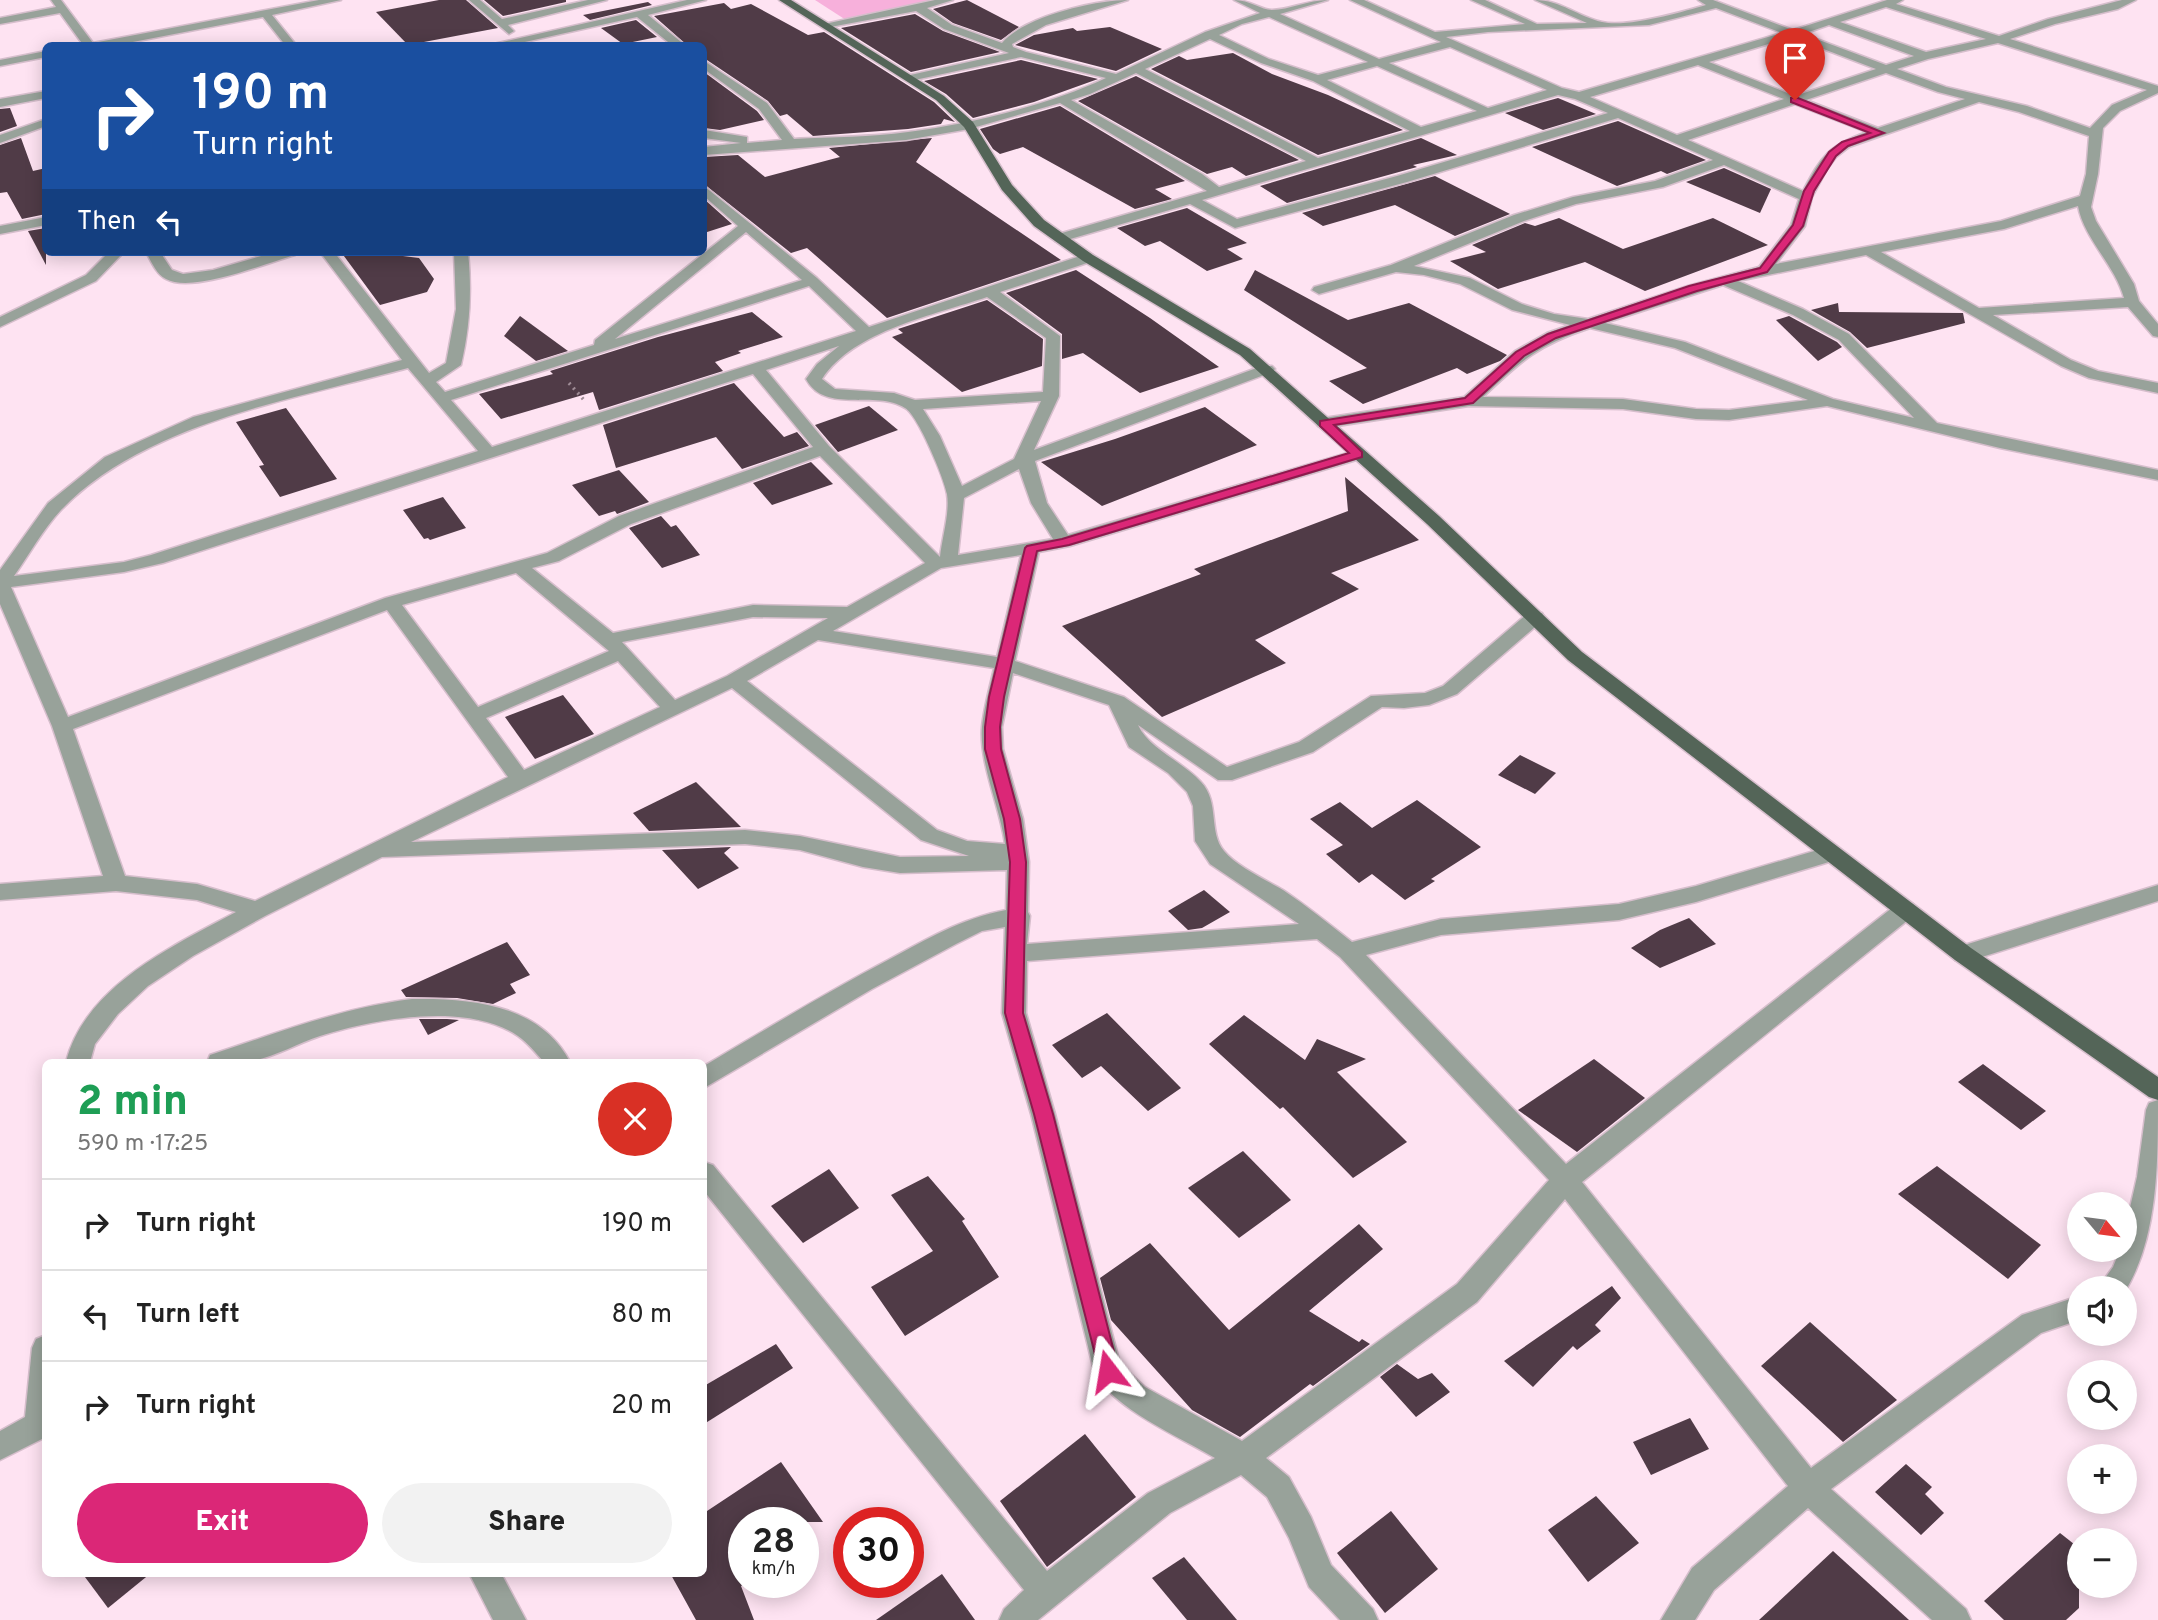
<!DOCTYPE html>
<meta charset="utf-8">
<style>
body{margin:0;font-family:Overpass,sans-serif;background:#f2f2f2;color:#222;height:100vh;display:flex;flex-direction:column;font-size:26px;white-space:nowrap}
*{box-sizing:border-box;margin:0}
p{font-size:23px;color:#767676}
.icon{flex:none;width:38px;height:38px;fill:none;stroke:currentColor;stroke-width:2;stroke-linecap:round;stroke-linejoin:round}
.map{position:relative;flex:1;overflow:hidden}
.side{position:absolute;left:42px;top:1059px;width:665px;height:518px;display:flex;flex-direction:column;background:#fff;border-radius:10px;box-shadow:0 4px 18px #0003}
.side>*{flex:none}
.banner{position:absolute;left:42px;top:42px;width:665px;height:214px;border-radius:10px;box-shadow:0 4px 18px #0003;background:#1a4fa0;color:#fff;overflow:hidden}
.needle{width:46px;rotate:119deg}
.fabs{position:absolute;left:2067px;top:1192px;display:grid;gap:14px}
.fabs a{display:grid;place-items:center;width:70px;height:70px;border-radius:50%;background:#fff;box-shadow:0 4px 18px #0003;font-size:35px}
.speed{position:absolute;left:728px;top:1507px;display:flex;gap:14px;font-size:35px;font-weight:700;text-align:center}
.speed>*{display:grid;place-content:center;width:91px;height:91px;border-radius:50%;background:#fff;box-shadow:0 4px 18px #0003;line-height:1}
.speed small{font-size:18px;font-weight:400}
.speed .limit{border:10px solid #d22;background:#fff;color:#111}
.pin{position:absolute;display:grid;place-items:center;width:60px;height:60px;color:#fff;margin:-72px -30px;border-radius:50% 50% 50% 0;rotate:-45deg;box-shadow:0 0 7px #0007}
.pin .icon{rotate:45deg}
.me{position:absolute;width:77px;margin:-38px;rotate:346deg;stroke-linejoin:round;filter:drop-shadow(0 0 5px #0008)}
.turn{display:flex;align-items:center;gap:24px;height:147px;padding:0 35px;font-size:32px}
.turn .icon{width:91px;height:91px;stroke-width:2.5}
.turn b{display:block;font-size:49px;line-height:60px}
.then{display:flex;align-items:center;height:66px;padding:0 35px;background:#0003;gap:14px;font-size:26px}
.round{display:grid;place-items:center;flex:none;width:74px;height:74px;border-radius:37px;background:#f2f2f2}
.head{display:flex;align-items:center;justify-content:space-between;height:119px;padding:0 35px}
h1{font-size:42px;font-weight:800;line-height:52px;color:#1e9e55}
.primary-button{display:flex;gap:14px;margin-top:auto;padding:14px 35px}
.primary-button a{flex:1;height:80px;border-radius:42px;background:#db2777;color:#fff;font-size:28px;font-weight:800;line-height:80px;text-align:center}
.primary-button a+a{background:#f2f2f2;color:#222}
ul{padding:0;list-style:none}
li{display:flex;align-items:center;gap:21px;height:91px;padding:0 35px;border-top:2px solid #e0e0e0}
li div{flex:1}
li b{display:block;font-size:26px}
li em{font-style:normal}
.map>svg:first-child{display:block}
</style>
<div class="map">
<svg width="2158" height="1620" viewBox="0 0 2158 1620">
<rect width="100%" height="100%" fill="#fee3f2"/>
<!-- green -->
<path fill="#f7b0db" d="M815,0H931L846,20Z"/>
<!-- building -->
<g fill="#503b47">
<path d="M439,0H466L498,28L408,45L376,12Z"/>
<path d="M484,0H566V2L503,16Z"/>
<path d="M967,0L1019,27L1001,40L953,23L933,9Z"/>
<path d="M648,2L652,5L590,20L583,15Z"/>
<path d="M724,3L731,9L751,4L808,35L824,32L934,102L955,122L944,119L941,124L908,129L813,136L787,114L780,116L768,101L704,58V46H688L654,16Z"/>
<path d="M915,14L943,31L1000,52L911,72L841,28Z"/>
<path d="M636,20L657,37L623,44L601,28Z"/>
<path d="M1110,27L1162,49L1116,71L1015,45L1034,35L1073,28L1077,31Z"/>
<path d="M1233,53L1272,74L1328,95L1403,130L1318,155L1151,69L1179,56L1187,60Z"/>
<path d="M1021,60L1098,79L1034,102L973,118L946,94L924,81Z"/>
<path d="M704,72L757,111L764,120L720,130L704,128Z"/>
<path d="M1136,76L1299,160L1246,176L1232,167L1207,174L1078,101Z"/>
<path d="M1558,98L1596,114L1543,130L1505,113Z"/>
<path d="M1060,106L1185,181L1155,189L1172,199L1135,209L1023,147L1000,154L993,149L980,129Z"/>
<path d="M10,108L17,126L0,132V109Z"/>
<path d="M1618,121L1627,125L1706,160L1667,174L1661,171L1617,186L1532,147Z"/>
<path d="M21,138L33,171L46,168V214L22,219L7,192L0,193V145Z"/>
<path d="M932,138L916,162L1061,260L887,318L807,248L791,253L704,184V157L738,155L765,177L840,157L829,148Z"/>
<path d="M1421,138L1457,155L1413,165L1417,167L1287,203L1260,186Z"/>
<path d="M1724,168L1771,189L1760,213L1686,182Z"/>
<path d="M1435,176L1510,214L1455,236L1395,205L1323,226L1302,213Z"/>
<path d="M704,199L732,224L704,233Z"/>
<path d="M1187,208L1247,243L1227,249L1243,259L1207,271L1160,241L1145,246L1117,228Z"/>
<path d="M1559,218L1623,249L1713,218L1768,245L1645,291L1585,262L1498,289L1450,261L1486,252L1472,245L1525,223L1535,226Z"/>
<path d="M46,228V265L28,231Z"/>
<path d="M341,252H393L395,255L419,258L434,279L427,292L380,305Z"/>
<path d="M1076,270L1150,318L1219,367L1140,393L1083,353L1062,359V334L1006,293Z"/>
<path d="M1255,270L1348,320L1409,303L1507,355L1500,361L1467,374L1457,368L1363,404L1329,381L1367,368L1244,290Z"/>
<path d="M987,300L1043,339L1042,366L962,392L892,337L903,333L898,329Z"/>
<path d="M1838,303L1839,312L1963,313L1965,323L1867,348L1850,332L1811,310Z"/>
<path d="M752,312L783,337L738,351L741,353L715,362L723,371L599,410L593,392L501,419L479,394L553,374L550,371L658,337Z"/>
<path d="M520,316L568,351L536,361L504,336Z"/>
<path d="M1789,316L1837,342L1842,347L1818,361L1776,320Z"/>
<path d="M734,383L784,437L797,432L809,446L742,469L716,437L616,468L603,425Z"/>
<path d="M869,406L898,430L838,452L815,425Z"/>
<path d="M1205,407L1257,445L1102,506L1041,462L1115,439Z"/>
<path d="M286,408L337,479L280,497L259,466L264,465L236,422Z"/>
<path d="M811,462L833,484L772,505L753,483Z"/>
<path d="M619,470L649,502L617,514L615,511L599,516L572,485Z"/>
<path d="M1345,477L1419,540L1331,573L1359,589L1255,640L1286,663L1162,717L1062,626L1201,574L1194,569L1348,511Z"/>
<path d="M443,497L466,528L430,540L428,538L424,539L403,510Z"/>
<path d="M661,516L671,527L676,525L700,555L662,568L629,528Z"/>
<path d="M563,695L594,734L535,759L505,717Z"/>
<path d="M1520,755L1556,773L1535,794L1498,775Z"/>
<path d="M696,782L741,827L649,831L633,813Z"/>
<path d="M1417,800L1481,847L1431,879L1435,881L1405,900L1372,874L1359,883L1326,854L1343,845L1310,819L1340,802L1372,828Z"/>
<path d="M731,847L724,853L739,868L698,889L662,850Z"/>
<path d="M1204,890L1230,912L1202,928L1188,930L1168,911Z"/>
<path d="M1689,918L1716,944L1660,968L1631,948L1660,930Z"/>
<path d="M507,942L530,975L510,984L516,993L493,1004L457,998L406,997L401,990Z"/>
<path d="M1107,1013L1181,1088L1148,1111L1101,1066L1082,1078L1052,1045Z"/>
<path d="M1244,1015L1305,1060L1317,1039L1366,1059L1337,1072L1407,1142L1353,1178L1283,1107L1280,1109L1209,1044Z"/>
<path d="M419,1019H447L459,1020L428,1035Z"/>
<path d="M1594,1059L1645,1098L1577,1152L1518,1110Z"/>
<path d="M1983,1064L2046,1111L2021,1130L1958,1082Z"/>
<path d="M1243,1151L1291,1200L1239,1238L1188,1188Z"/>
<path d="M1937,1166L2041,1245L2008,1279L1898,1194Z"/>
<path d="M829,1169L859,1208L803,1243L771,1206Z"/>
<path d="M928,1176L965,1219L962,1221L999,1277L905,1336L871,1287L933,1251L891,1195Z"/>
<path d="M1359,1224L1383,1249L1309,1311L1359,1342L1362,1339L1370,1344L1313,1386L1310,1384L1240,1437L1192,1410L1111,1320L1100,1278L1150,1243L1229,1330Z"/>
<path d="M1612,1286L1621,1298L1595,1325L1601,1331L1577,1350L1573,1346L1533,1387L1504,1361Z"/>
<path d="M1810,1322L1897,1400L1843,1442L1761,1366Z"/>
<path d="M776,1344L793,1368L704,1424V1386Z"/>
<path d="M1397,1364L1418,1379L1432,1373L1450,1392L1416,1417L1380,1377Z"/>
<path d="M1690,1418L1709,1449L1651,1475L1633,1442Z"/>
<path d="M1085,1434L1136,1497L1047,1567L1000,1501Z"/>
<path d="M781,1462L823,1522H744V1584L741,1586L754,1620H696L670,1573H704V1513Z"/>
<path d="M1906,1464L1932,1487L1925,1494L1944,1513L1921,1535L1875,1492Z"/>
<path d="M1596,1496L1639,1543L1588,1582L1548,1530Z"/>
<path d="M1391,1511L1438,1569L1385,1613L1337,1553Z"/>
<path d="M2060,1533L2079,1548V1608L2066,1620H2004L1984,1601Z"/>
<path d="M1833,1551L1909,1620H1759Z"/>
<path d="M1184,1557L1237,1620H1187L1152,1578Z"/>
<path d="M82,1573H151L108,1608Z"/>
<path d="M942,1574L975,1620H876Z"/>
</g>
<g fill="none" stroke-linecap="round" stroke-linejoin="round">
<!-- minor casing -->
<g stroke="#d6becc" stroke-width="3">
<g id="minor">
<path d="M51,0H61L93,43L319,0H341L272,15L297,46H286L263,17L112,46H84L60,13L0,24V18L56,7Z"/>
<path d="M469,0H480L502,19L588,0H607L508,25L514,31L509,34Z"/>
<path d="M687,0H706L648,15L686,46H673L637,17L507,46H485Z"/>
<path d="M935,0H953L927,8L952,25L1002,43C1023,17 1095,0 1128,0L1046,25L1012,44L1013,47L1026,52L1116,74L1205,32L1260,13L1234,0C1250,0 1261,10 1272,10C1289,10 1308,0 1328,0L1280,14L1379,59L1441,42L1350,0H1364L1435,32L1525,24L1471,0H1485L1537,24L1587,23L1535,0C1560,0 1579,17 1602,22C1627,28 1682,12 1706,5L1698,0H1713L1793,30L1887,0H1903L1896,4L1999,36L2048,19L2122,0H2136L2118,9L2055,24L2010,39L2158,86V93L2120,111L2103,128L2098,174L2091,207L2096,221L2134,284L2139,301L2158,324V337L2153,336L2128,307L1993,315L2071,360L2098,371L2158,383V393L2089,378L2061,366L1866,255L1738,281L1803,309L1849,334L1937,423L2158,470V480L2000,448L1827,406L1729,420L1696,419L1623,409L1469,406L1324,428L1318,426L1316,423L1318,420L1324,418L1464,397L1515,351L1547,333L1570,325L1512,310L1460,284L1424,275L1396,272L1319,294L1312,290L1314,287L1391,265L1514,215L1573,197L1655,181L1713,160L1618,118L1407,182L1235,228L1190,204L1060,242L1055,241V235L1207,191L1060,103L969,129L906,140L704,155V147L741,143L704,138V130L747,137V143L782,140L759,109L704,69V61L767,103L794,139C832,137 871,137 908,132C970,124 1049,105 1106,78L1021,57L910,81L906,80V76L1009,53L944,29L916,11L825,28L820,25ZM1886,7L1986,39L1926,52L1840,22ZM1716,8L1782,33L1579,92L1562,88L1446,37L1488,32L1649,25ZM1269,17L1368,62L1318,75L1269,59L1219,35L1242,24ZM1829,25L1914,56L1886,65L1803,34ZM1792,37L1876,69L1795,96L1709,62ZM1210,39L1261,63L1313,81L1410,131L1318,158L1145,69ZM1998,43L2147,90L2112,105L2090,128L2027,106L1946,87L1897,69L1928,59ZM1450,47L1547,90L1488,108L1389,63ZM1698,65L1784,99L1677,135L1590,97ZM1377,66L1477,111L1421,127L1327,80ZM1136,73L1306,161L1219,187L1202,174L1071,100L1090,94ZM1886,73L1938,92L1965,99L1878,128L1806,100ZM1558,95L1575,99L1608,113L1397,176L1237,219L1202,200ZM1979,102L2019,112L2089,136L2086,174L2080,196L2001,221L1776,264L1805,226L1812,197L1827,169L1836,157L1849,147ZM1795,104L1867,132C1828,146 1822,155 1803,191L1688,140ZM1724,165L1799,199L1791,225L1759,267L1688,286L1588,319L1554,314L1522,304L1470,278L1414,266L1524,221L1576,204L1663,187ZM2078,206C2084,239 2115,265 2124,298L1979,308L1881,252L2004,229ZM1723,285L1793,315L1839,340L1914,418L1833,399L1685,342L1605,323ZM1590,328L1675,348L1808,400L1729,410L1696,409L1623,399L1483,397C1522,360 1538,345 1590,328Z"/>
<path d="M46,51V57L0,66V60Z"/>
<path d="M46,91V98L0,107V99Z"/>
<path d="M46,119V126L0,143V135Z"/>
<path d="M704,186L817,278L869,327L1083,255H1093V261L1000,292L1060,336L1059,396L1034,450L1262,366H1272L1275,369L1272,372L1035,461L1047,503L1068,535L1351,452H1363L1365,455L1363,458L1070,546L1039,552L1015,661L1124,697L1227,767L1299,742L1371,696L1425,693L1443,686L1528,613H1542L1544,617L1542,621L1457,694L1429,705L1404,708L1382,707L1313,752L1232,780H1218L1138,725C1149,749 1182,761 1201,782C1220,802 1208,832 1224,851C1236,866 1266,880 1283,890C1307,906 1329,924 1352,942L1441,919L1619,904L1696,886L1831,846L1839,849L1842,854L1839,859L1696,902L1619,920L1441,935L1366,955L1566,1164L1897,904L1905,902L1913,904L1916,910L1913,916L1582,1182L1811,1468L2022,1315L2079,1296V1320L2041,1333L1831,1489L1966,1609L1971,1620H1932L1808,1508L1714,1590L1695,1620H1661L1692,1568L1788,1486L1565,1199L1477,1302L1266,1458L1289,1477L1311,1517L1331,1565L1373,1609L1378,1620H1340L1309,1587L1289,1538L1267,1497L1241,1475L1170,1513L1038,1620H999L1004,1609L1024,1590L704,1191V1162L713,1165L1047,1571L1148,1493L1215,1458C1180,1437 1111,1408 1094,1371L1031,1114L1002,1013L1005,927L982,931L956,944L872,989L704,1088V1066C765,1030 825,993 888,960C929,938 960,919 1006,910L1007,870L900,873L863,867L800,850L745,844L382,857L265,916L193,956L148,986L118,1014L95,1044L90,1062H66C85,986 173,946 236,912L197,900L116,891L0,900V884L103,876L52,726L0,604V570L48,503L105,457L193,417L402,360L320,252H334L429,373L446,363L456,309L454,252H468C472,291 470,327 461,365L436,382L445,392L594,345L595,340L738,226L704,196ZM746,232L802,280L615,339ZM809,286L856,331L492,447L451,400ZM987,297L1046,338L1043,392L915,400L894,393L835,389L822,379C854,330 935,315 987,297ZM839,346L817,364L806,379C825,415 876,389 905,408C918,415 944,478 947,494C950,513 942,538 940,557L829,446L766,370ZM408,368L478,451L151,555L124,562L14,576C29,555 43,529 61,510C144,423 295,399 408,368ZM753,374L813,447L619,516L547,553L385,598L68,717L11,587L124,572L163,563ZM1041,401L1014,459L962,486L940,436L923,409ZM820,456L925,563L847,607L753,605L613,633L532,568L559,561L631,524ZM1019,469L1031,503L1053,539L958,555L964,498ZM1021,555L997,657L833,631L941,568ZM516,573L609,651L478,707L402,605ZM387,610L508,777L255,901L197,884L125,876L73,729ZM753,617L828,618L727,676L675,700L622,642ZM818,640L994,668C990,687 984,707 982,727C979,763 1000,807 1005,844L967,841L937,830L747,681ZM618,661L660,707L524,770L486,718ZM1013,673L1109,705L1129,747L1168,773L1187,792L1193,806L1195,841L1210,864L1299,924L1027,944L1030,916L1028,912L1029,862L1023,819L1003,749L1002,727ZM732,688L921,840L969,856L900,857L800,836L745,830L411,842ZM1317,939L1340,957L1549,1180L1457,1284L1242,1441L1145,1387L1120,1364L1055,1114L1026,1013L1027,961Z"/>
<path d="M46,217V225L0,234V226Z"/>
<path d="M109,252H124L96,281L0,327V317L86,275Z"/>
<path d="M146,252H160L172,270L183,274L213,270L275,252H297L295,255C266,263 192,294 166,279C156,274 151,261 146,252Z"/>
<path d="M2158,885V901L1963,963L1955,960L1952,954L1955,948Z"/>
<path d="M412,999C470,998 540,1004 570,1062H544C536,1053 528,1043 518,1036C467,1001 374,1019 320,1036C296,1044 269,1060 244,1062C232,1063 219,1063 207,1062L210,1055C277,1033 341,1008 412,999Z"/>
<path d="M2158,1100C2158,1164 2158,1239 2124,1293V1288H2098L2113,1267L2120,1250H2124V1234L2137,1177L2146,1110L2149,1103Z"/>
<path d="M46,1335V1437L0,1460V1431L25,1417L32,1348L36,1339Z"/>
<path d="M469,1573H501L526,1620H493Z"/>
</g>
</g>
<!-- major casing -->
<g stroke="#d6becc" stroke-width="3">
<path id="major" d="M779,0H791L944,96L973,122L1012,185L1044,220L1093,255L1250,349L1439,516L1582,652L1971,948L2158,1077V1100L2149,1097L1955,960L1568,660L1427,524L1240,355L1083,261L1034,226L1002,190L964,127L936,100Z"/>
</g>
<!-- path -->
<path stroke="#9e8b95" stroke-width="3.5" stroke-dasharray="2 4.5" stroke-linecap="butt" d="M569,383L584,400"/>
<!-- minor -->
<use href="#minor" fill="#98a29a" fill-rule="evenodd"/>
<!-- major -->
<use href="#major" fill="#546558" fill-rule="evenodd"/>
</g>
<!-- route -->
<path fill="#db2777" stroke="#8e194d" stroke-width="2" d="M1791,98H1798L1884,133L1848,146L1836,156L1814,191L1803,226L1767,272L1697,291L1556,338L1524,356L1473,403L1334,425L1362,452V457L1069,545L1037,551L1004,697L1000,727L1001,749L1020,819L1026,862L1023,1013L1053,1114L1119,1371L1116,1378L1108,1381L1101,1378L1034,1114L1005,1013L1010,862L1004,819L985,749V727L989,697L1025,548L1027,546L1062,539L1349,453L1320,426V421L1465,398L1516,352L1548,334L1689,286L1760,268L1793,225L1804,191L1829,152L1842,142L1870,133L1791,102Z"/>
</svg>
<div class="fabs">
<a><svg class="needle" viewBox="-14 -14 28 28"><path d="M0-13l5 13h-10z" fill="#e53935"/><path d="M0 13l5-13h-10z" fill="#767676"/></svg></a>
<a><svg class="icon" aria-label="sound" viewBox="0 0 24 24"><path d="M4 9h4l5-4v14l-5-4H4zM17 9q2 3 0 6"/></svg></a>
<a><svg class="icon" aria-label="search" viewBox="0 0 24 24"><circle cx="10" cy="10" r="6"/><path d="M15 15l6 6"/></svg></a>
<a>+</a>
<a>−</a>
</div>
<div class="speed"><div>28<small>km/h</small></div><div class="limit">30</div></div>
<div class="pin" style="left:1795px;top:100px;background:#d93025"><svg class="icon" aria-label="arrive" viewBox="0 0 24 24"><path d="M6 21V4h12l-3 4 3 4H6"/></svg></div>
<svg class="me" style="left:1108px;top:1371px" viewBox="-20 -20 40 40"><path d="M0-17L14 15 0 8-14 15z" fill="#db2777" stroke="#fff" stroke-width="4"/></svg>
<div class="banner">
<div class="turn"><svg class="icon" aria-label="right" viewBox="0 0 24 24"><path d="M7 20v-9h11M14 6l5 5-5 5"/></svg><div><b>190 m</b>Turn right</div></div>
<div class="then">Then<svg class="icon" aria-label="left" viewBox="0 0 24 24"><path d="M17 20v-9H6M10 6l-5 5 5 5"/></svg></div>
</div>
<section class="side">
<div class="head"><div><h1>2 min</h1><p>590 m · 17:25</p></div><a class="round" style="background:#d93025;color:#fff"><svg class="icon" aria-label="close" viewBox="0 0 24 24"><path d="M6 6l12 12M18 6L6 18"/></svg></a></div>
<ul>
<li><svg class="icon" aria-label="right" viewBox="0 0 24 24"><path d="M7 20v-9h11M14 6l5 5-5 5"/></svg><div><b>Turn right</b></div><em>190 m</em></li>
<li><svg class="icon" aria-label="left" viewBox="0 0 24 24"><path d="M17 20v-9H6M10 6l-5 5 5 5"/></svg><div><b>Turn left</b></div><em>80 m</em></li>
<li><svg class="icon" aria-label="right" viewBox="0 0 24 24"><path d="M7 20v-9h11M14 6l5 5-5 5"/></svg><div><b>Turn right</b></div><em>20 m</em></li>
</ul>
<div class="primary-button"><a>Exit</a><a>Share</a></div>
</section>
</div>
